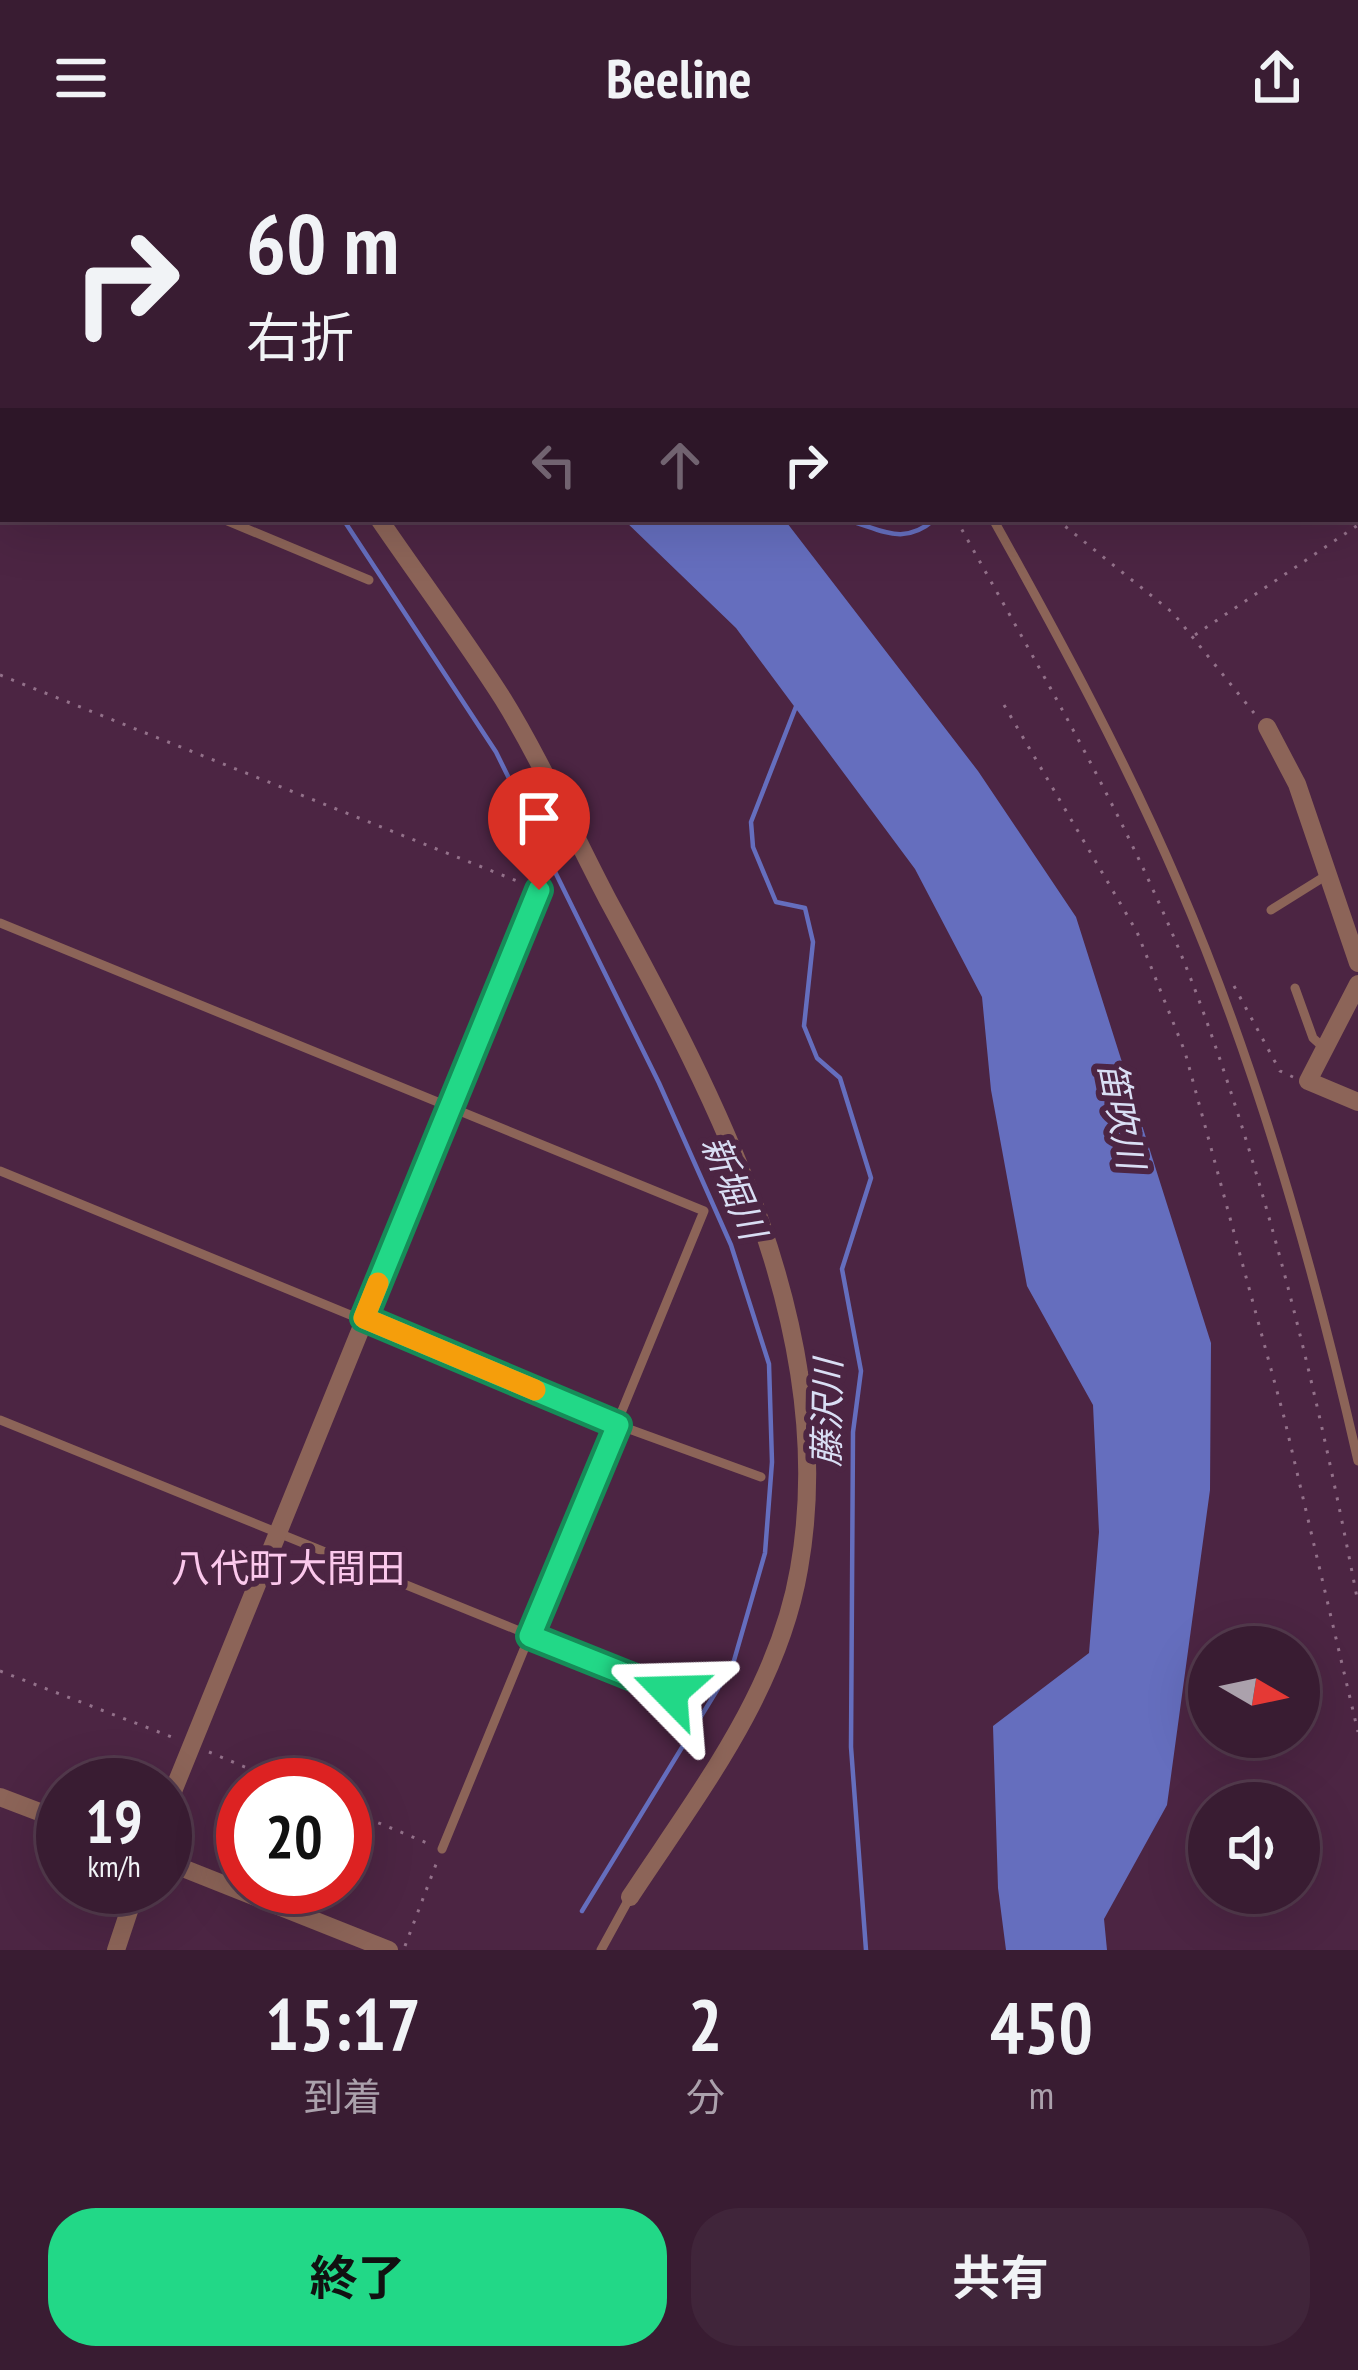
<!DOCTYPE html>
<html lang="ja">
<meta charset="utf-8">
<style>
body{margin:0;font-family:"PT Sans Narrow","Noto Sans JP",sans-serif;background:#40253a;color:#f1f3f6;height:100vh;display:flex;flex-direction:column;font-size:45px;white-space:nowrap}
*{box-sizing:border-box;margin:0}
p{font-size:39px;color:#aba1ac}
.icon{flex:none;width:66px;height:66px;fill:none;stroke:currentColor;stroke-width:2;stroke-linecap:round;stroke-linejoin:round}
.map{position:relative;height:1794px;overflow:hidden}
.drawer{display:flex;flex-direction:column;background:#391c32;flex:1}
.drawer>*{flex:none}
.guide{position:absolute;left:0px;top:0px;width:1359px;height:366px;box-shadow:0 12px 48px #0002,0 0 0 3px #533a4d;background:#391c32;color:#f1f3f6;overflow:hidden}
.needle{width:78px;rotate:99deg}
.buttons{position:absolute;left:1188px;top:1470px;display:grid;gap:24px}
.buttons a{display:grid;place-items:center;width:132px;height:132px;border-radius:50%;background:#391c32;box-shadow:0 12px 48px #0002,0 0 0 3px #533a4d;font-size:60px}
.speed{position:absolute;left:36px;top:1602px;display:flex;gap:24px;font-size:60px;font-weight:700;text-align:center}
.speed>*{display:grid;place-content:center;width:156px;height:156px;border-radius:50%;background:#391c32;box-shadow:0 12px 48px #0002,0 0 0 3px #533a4d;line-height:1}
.speed small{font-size:30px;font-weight:400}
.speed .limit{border:18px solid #d22;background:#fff;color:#111}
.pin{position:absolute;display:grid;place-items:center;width:102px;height:102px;color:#fff;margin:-123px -51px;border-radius:50% 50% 50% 0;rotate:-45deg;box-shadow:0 0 12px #0007}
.pin .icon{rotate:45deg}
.me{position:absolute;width:132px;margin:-66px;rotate:292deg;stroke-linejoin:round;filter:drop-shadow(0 0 9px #0008)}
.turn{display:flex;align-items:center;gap:42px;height:252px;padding:0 48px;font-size:54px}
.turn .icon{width:156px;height:156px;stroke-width:2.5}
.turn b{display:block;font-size:84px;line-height:102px}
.lanes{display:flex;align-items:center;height:114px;padding:0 48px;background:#0003;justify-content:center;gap:60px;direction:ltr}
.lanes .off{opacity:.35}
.eta{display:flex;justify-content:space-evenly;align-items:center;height:204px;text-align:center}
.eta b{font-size:72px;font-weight:700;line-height:84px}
.action{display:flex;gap:24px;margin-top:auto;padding:24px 48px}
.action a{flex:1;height:138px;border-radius:48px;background:#22d887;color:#111;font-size:48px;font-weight:700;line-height:138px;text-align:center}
.action a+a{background:#40253a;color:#f1f3f6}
header{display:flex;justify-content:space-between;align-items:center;height:156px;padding:0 48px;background:#391c32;font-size:54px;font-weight:700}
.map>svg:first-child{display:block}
</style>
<header><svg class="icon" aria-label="menu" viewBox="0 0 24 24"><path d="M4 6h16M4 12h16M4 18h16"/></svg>Beeline<svg class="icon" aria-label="share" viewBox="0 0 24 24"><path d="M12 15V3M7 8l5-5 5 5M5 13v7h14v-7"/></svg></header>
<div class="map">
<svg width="1358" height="1794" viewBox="0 0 1358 1794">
<rect width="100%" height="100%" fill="#4c2543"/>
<!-- water -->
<path fill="#656ebe" d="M623,363H784L978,615L1076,761L1211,1187L1210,1334L1167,1649L1104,1763L1107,1794H1006L998,1732L993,1570L1089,1497L1099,1376L1093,1249L1027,1130L991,934L982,841L915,713L736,472Z"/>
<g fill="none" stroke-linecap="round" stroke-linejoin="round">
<!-- stream -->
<g stroke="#656ebe" stroke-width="4.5">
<path d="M35,0L38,3"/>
<path d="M343,363L496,596L659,927L731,1089L769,1208L772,1306L765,1397L733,1508L582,1755"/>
<path d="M843,363C880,372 902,392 935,363"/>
<path d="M797,548L751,666L753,691L776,746L805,752L813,786L804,870L817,902L840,922L871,1022L842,1113L861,1215L853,1276L851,1591L866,1794"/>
</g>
<!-- path -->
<g stroke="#93718a" stroke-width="3" stroke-dasharray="3 9" stroke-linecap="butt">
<path d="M735,0L737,3"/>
<path d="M1103,3L1108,0"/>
<path d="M956,363C1045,523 1142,686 1204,858C1272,1046 1321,1251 1358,1447"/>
<path d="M1056,363L1173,457L1254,557"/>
<path d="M1195,479L1358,369"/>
<path d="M0,519L522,727"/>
<path d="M1004,549L1137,776L1185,896L1284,1261L1358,1576"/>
<path d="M1234,830L1280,915L1293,921"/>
<path d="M0,1515L177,1583"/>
<path d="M209,1596L288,1629"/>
<path d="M345,1653L432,1689"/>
<path d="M405,1790L438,1703"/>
</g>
<!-- service -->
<g stroke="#8c6458" stroke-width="9">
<path d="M770,0L772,3"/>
<path d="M0,271L3,272"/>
<path d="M223,363L369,424"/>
<path d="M993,363C1060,483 1125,603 1179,729C1258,912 1314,1111 1358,1305"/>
<path d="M1271,754L1327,719"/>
<path d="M0,767L704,1055L442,1693"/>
<path d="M1295,832L1313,882L1324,892"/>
<path d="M0,1015L618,1269L761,1321"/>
<path d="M0,1264L670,1536"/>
<path d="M601,1794L630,1741"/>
</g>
<!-- minor -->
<g stroke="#8c6458" stroke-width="18">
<path d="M86,0L88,3"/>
<path d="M1139,0L1141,3"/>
<path d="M0,196L3,189"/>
<path d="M1356,331L1358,334"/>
<path d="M379,363C420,423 464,482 503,543C542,606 573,678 608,744C717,944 841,1177 799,1413C778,1536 697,1639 630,1741"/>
<path d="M1267,571L1297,628L1358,807"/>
<path d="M1358,828L1308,925L1358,946"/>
<path d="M0,1641L63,1665"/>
<path d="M165,1655L539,734"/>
<path d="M165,1705L389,1794"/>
<path d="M116,1794L137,1731"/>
</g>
</g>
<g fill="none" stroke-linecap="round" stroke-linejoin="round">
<!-- route casing -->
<g stroke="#168c58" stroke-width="30">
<path id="route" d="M539,734L364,1162L618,1269L530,1480L670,1536"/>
</g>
<!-- route -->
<use href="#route" stroke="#22d887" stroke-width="21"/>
<!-- slow -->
<path stroke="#f59e0b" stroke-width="21" d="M378,1127L364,1162L535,1234"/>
</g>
<g text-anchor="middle" stroke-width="12" stroke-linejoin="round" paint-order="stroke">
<!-- water labels -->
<g font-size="36" font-style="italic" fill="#d9def4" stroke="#4c2543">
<text transform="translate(1122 959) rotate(79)" y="13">笛吹川</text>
<text transform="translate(734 1031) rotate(67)" y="13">新堀川</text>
<text transform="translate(827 1257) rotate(-89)" y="13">藤沢川</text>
</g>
<!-- quarter labels -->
<g font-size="39" fill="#fbc8ec" stroke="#4c2543">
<text x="288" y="1426">八代町大間田</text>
</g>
</g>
</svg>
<div class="buttons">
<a><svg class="needle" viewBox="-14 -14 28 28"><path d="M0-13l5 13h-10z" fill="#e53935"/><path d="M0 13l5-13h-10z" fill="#aba1ac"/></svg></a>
<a><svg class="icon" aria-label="sound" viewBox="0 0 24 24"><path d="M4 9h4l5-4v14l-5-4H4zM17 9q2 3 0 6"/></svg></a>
</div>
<div class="speed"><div>19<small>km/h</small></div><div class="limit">20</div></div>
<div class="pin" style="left:539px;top:734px;background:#d93025"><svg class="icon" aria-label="arrive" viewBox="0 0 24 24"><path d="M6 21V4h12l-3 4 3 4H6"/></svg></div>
<svg class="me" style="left:670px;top:1536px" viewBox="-20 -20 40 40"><path d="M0-17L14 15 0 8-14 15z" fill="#22d887" stroke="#fff" stroke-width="4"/></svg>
<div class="guide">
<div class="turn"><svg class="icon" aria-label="right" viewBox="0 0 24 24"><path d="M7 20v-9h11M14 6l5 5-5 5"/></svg><div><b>60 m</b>右折</div></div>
<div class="lanes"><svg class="icon off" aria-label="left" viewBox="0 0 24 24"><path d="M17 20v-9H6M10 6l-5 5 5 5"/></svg><svg class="icon off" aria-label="ahead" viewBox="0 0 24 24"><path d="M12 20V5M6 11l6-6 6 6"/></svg><svg class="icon" aria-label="right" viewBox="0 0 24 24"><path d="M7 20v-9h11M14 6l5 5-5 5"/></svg></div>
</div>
</div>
<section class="drawer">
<div class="eta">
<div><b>15:17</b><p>到着</p></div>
<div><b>2</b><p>分</p></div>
<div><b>450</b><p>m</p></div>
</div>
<div class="action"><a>終了</a><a>共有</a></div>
</section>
